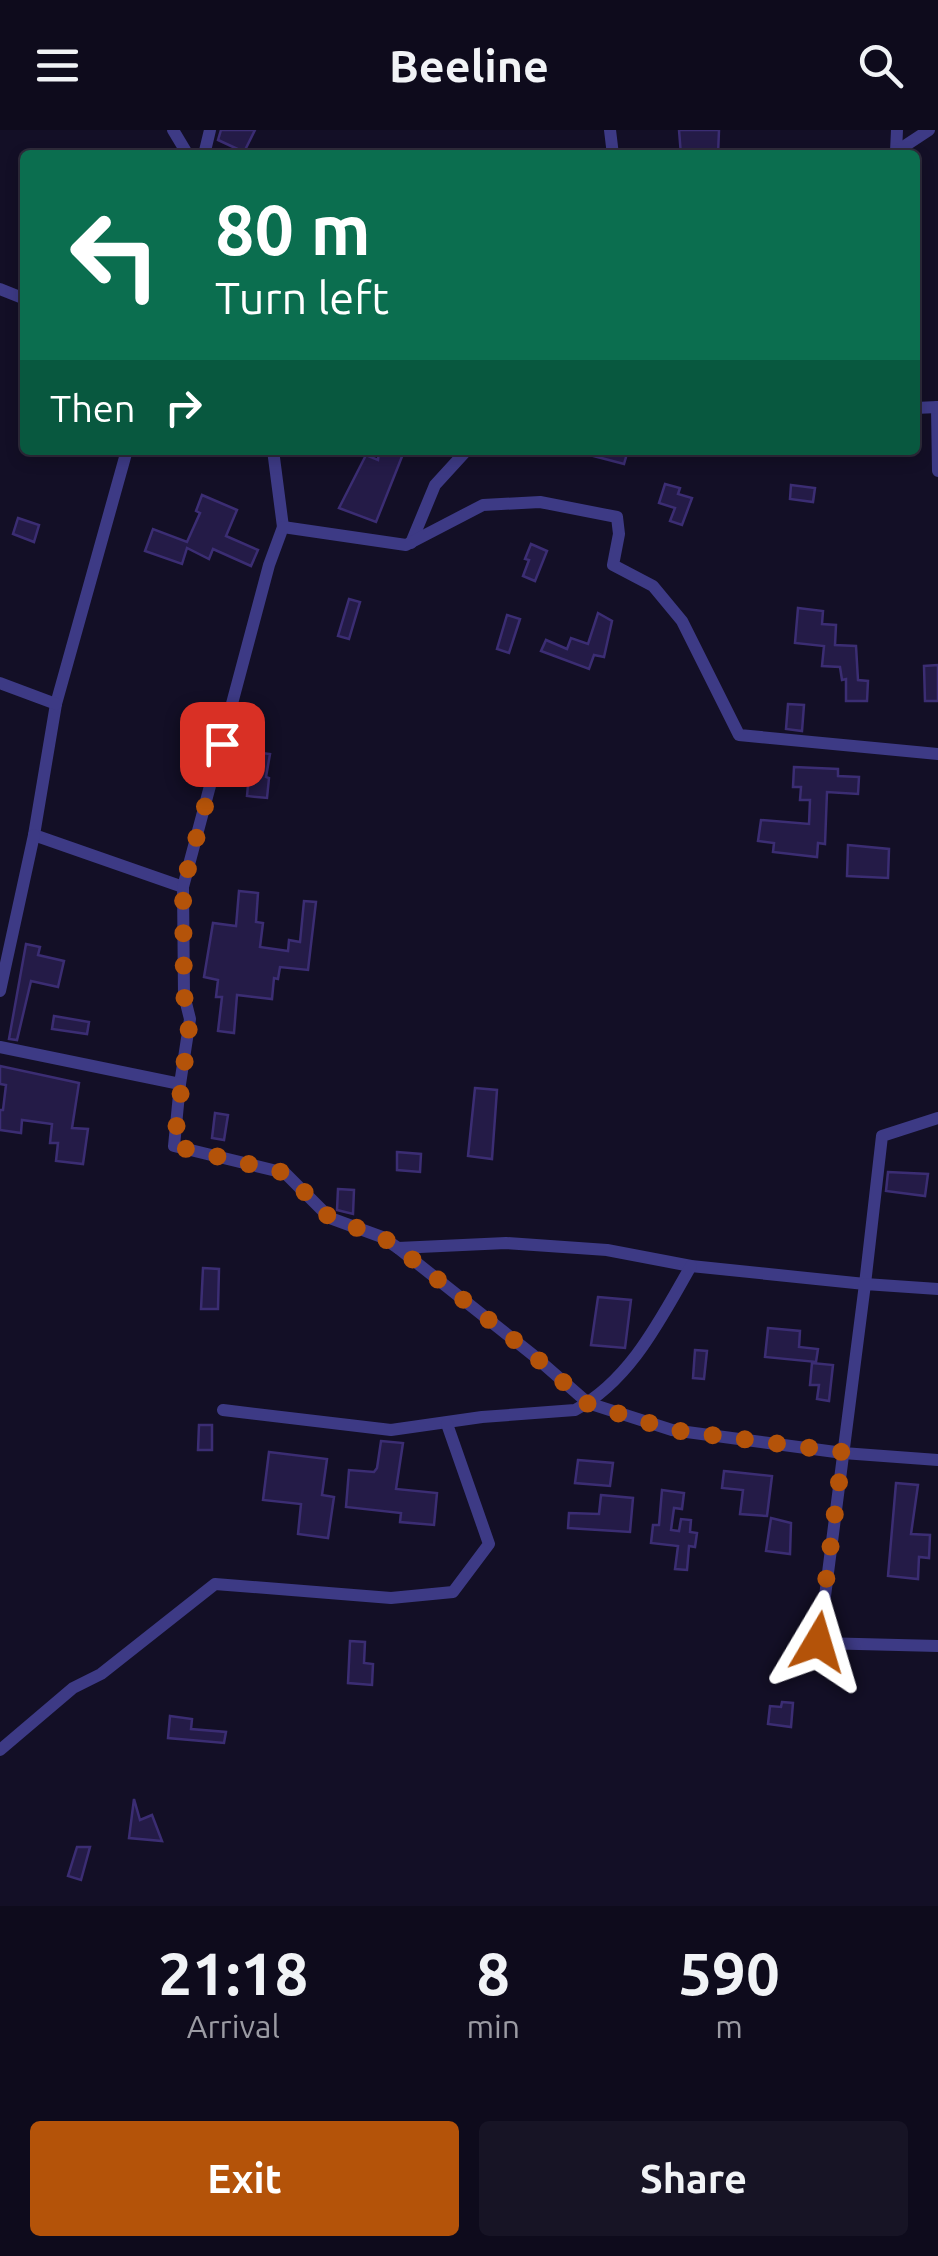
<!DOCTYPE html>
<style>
body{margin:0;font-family:Ubuntu,sans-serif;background:#171425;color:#f1f3f6;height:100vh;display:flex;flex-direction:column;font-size:38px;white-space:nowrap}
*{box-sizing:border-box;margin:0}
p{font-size:32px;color:#9b9ba3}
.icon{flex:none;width:55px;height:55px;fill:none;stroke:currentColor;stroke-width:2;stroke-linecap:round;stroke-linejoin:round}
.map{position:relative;height:1776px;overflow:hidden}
.panel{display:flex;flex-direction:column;background:#0e0b1c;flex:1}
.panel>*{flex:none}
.hud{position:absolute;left:20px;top:20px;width:900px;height:305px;border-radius:10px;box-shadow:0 5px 15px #0003,0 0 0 2px #2e2b3b;background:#0b6e4f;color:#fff;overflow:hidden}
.pin{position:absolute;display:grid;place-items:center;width:85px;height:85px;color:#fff;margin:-42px;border-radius:20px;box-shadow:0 5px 15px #0006}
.me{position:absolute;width:110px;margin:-55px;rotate:7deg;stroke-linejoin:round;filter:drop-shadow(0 0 8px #0008)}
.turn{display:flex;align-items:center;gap:35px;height:210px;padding:0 30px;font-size:45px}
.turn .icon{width:130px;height:130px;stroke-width:2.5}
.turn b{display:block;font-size:70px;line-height:85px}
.then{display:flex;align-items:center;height:95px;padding:0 30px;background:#0003;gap:20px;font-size:38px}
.eta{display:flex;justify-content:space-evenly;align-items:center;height:170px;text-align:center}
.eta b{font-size:60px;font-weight:600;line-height:70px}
.button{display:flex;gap:20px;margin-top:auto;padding:20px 30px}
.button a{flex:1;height:115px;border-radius:10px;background:#b45309;color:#fff;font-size:40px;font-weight:600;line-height:115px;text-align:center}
.button a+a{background:#171425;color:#f1f3f6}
header{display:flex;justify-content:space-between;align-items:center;height:130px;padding:0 30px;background:#0e0b1c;font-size:45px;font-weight:600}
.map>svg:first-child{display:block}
</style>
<header><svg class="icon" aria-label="menu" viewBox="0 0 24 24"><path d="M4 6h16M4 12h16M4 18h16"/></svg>Beeline<svg class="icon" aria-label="search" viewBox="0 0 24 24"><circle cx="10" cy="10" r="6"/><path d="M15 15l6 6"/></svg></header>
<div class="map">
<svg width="938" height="1776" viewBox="0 0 938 1776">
<rect width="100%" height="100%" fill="#130f26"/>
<!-- building -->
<g fill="#241b47" stroke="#3b2d73" stroke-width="2.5">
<path d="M221,0H255L244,22L218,10Z"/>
<path d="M679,0H719L718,25H681Z"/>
<path d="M587,320H628L624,334L586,324Z"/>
<path d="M379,321L403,324L376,392L339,378L366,325L378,330Z"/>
<path d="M665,354L680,358L678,364L692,368L682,395L670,391L675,378L659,373Z"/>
<path d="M791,355L815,358L813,372L790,369Z"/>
<path d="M202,365L237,380L226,406L258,420L251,436L213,419L209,429L187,418L182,434L145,421L153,399L187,412L200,383L196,381Z"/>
<path d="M18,388L39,395L34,412L13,404Z"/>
<path d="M531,414L547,421L535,451L523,446L529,430L525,429Z"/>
<path d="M349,469L360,472L349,509L338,506Z"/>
<path d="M798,478L823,481L822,494L836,495L835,515L856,516L858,550L868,551L867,571H846V549L842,550L840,537L822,536L824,516L795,513Z"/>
<path d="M598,483L612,491L604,527L594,525L589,539L541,521L546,510L567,519L571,508L588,514Z"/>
<path d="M507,485L520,489L509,523L497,519Z"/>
<path d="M938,535V571H925L924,536Z"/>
<path d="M788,574L804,575L802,601L786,599Z"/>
<path d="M253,622L270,624L266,647L269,648L267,668L247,666L248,655L225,653L228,630L252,631Z"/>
<path d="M794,637L838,639V646L859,647L858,664L827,662L825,714L818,713L817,727L773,722L774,713L758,711L761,690L809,694L810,670H800L801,657H793Z"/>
<path d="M848,715L889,719L888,748L847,746Z"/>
<path d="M239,761L258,763L256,792L263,793L260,817L288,821L289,810L300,812L304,771L316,772L308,840L280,837L278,849L274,848L272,869L237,865L234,903L218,901L222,867H216L218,850L204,847L213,793L236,796Z"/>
<path d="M26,814L40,817L38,825L64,831L58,857L31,851L17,910L9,909Z"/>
<path d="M54,886L89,892L87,904L52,899Z"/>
<path d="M0,936L79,953L72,998L88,999L83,1034L56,1031L58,1013H50L52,994L22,990L21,1003L0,1000V980H3L6,955L0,954Z"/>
<path d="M475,958L497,960L492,1029L468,1026Z"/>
<path d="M215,983L228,985L224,1010L212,1008Z"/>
<path d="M397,1022L421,1024L420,1042L397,1040Z"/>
<path d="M888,1042L928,1044L925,1066L886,1061Z"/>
<path d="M338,1059L354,1060L353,1084L337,1080Z"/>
<path d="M203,1138L219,1139L218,1179H201Z"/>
<path d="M598,1167L631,1170L625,1218L591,1215Z"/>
<path d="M768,1198L800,1201L799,1217L818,1219L816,1232L765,1227Z"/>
<path d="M695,1220L707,1221L704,1249L693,1248Z"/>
<path d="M812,1233L833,1235L829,1271L817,1269L819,1255H810Z"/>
<path d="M199,1295H212V1320H198Z"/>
<path d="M381,1311L403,1313L396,1359L437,1363L434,1395L400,1392L401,1383L346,1377L349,1340L374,1342L377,1338Z"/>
<path d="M269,1322L327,1329L322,1365L334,1367L328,1408L298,1404L301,1374L263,1370Z"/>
<path d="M578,1330L613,1333L610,1356L575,1353Z"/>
<path d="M724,1341L772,1346L767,1386L740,1384L743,1360L722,1358Z"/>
<path d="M896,1353L918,1355L911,1404L930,1405L929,1428L919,1427L918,1449L888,1446Z"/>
<path d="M662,1360L684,1363L682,1379L674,1378L671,1400L679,1401L681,1389L691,1390L690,1402L697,1403L695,1417L689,1416L687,1440L675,1439L678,1416L651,1413L653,1395H659Z"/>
<path d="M601,1365L633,1368L630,1402L568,1398L569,1383L599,1384Z"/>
<path d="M771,1388L791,1393L790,1424L766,1421Z"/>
<path d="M350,1511L365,1512L364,1533L373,1534L372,1555L348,1553Z"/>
<path d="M782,1572L793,1573L791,1597L768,1594L770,1576L781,1577Z"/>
<path d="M170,1586L192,1589L191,1599L226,1602L224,1613L168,1608Z"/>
<path d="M134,1669L140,1690L152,1685L162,1711L129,1708Z"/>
<path d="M77,1717H90L81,1750L68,1746Z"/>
</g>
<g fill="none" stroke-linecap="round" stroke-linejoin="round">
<!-- minor -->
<g stroke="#3d3a85" stroke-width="12">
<path d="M173,0L188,25"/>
<path d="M610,0L613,25"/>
<path d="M896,22L897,0"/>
<path d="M204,25L210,0"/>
<path d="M891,25L929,0"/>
<path d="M0,159L25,169"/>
<path d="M937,277L938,341"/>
<path d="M915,278L938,277"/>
<path d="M127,320L56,574L34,705L183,757L184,865L190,889L180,954"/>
<path d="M273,320L283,397"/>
<path d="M411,413L435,355L467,320"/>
<path d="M0,553L56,574"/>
<path d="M183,757L269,435L283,397L406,415L483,375L540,372L617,387L619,404L613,435L653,456L682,491L739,605L938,624"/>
<path d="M0,861L34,705"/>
<path d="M0,917L180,954L174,1016L285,1043L330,1088L382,1107L398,1118L533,1225L588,1273L672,1300L843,1323L938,1330"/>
<path d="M398,1118L506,1113L607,1120L691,1136L865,1154L882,1006L938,988"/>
<path d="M938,1159L865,1154L819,1513L938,1516"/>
<path d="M223,1280L391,1300L482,1287L575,1280C631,1250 661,1188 691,1136"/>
<path d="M0,1620L73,1558L101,1544L215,1454L391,1468L453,1462L489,1414L447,1294"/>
</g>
</g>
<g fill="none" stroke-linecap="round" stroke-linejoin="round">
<!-- route -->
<path stroke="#b45309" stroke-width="18" stroke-dasharray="0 32.4" d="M222,614L183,757L184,866L190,889L174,1016L286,1043L330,1088L382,1107L398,1118L533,1225L588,1274L672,1300L843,1322L818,1512"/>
</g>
</svg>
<div class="pin" style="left:222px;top:614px;background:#d93025"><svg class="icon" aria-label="arrive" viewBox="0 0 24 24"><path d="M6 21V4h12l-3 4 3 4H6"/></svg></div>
<svg class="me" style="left:818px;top:1512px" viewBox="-20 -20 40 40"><path d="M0-17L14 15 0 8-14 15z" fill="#b45309" stroke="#fff" stroke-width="4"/></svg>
<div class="hud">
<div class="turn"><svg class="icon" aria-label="left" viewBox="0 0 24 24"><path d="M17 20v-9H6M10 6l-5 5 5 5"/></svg><div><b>80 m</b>Turn left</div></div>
<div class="then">Then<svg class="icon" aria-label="right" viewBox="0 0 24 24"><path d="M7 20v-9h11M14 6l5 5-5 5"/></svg></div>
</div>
</div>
<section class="panel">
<div class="eta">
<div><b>21:18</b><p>Arrival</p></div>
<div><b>8</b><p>min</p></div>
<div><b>590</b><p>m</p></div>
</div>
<div class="button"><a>Exit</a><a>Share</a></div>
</section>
